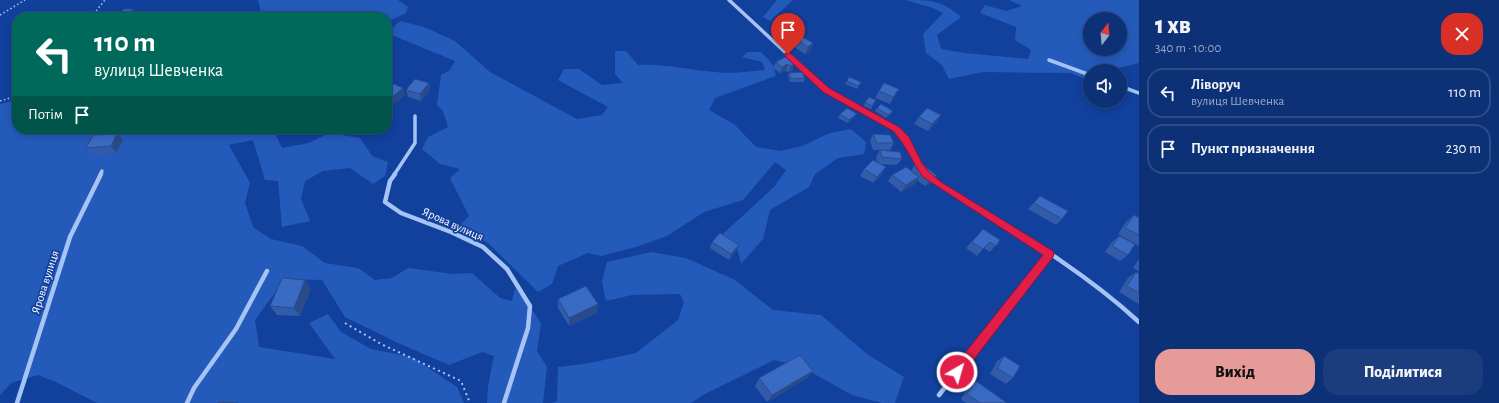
<!DOCTYPE html>
<html lang="uk">
<meta charset="utf-8">
<style>
body{margin:0;font-family:"Alegreya Sans",sans-serif;background:#1b3d7e;color:#f1f3f6;height:100vh;display:flex;flex-direction:column;font-size:15px;white-space:nowrap}
*{box-sizing:border-box;margin:0}
p{font-size:13px;color:#9aa9c5}
.icon{flex:none;width:22px;height:22px;fill:none;stroke:currentColor;stroke-width:2;stroke-linecap:round;stroke-linejoin:round}
.map{position:relative;flex:1;overflow:hidden}
.details{display:flex;flex-direction:column;background:#0d3176;width:360px}
.details>*{flex:none}
.banner{position:absolute;left:12px;top:12px;width:380px;height:122px;border-radius:16px;box-shadow:0 2px 10px #0003,0 0 0 1px #2d4c88;background:#00695c;color:#fff;overflow:hidden}
.needle{width:26px;rotate:16deg}
.controls{position:absolute;left:1083px;top:12px;display:grid;gap:8px}
.controls a{display:grid;place-items:center;width:44px;height:44px;border-radius:50%;background:#0d3176;box-shadow:0 2px 10px #0003,0 0 0 1px #2d4c88;font-size:20px}
.pin{position:absolute;display:grid;place-items:center;width:34px;height:34px;color:#fff;margin:-41px -17px;border-radius:50% 50% 50% 0;rotate:-45deg;box-shadow:0 0 4px #0007}
.pin .icon{rotate:45deg}
.me{position:absolute;width:44px;margin:-22px;rotate:38deg;stroke-linejoin:round;filter:drop-shadow(0 0 3px #0008)}
.turn{display:flex;align-items:center;gap:14px;height:84px;padding:0 16px;font-size:18px}
.turn .icon{width:52px;height:52px;stroke-width:2.5}
.turn b{display:block;font-size:28px;line-height:34px}
.then{display:flex;align-items:center;height:38px;padding:0 16px;background:#0003;gap:8px;font-size:15px}
.round{display:grid;place-items:center;flex:none;width:42px;height:42px;border-radius:16px;background:#1b3d7e}
.summary{display:flex;align-items:center;justify-content:space-between;height:68px;padding:0 16px}
h1{font-size:24px;font-weight:800;line-height:30px}
.button{display:flex;gap:8px;margin-top:auto;padding:8px 16px}
.button a{flex:1;height:46px;border-radius:16px;background:#e69b98;color:#111;font-size:16px;font-weight:800;line-height:46px;text-align:center}
.button a+a{background:#1b3d7e;color:#f1f3f6}
ul{padding:0;list-style:none}
li{display:flex;align-items:center;gap:12px;height:50px;margin:0 8px 6px;padding:0 8px;border:2px solid #2d4c88;border-radius:16px}
li div{flex:1}
li b{display:block;font-size:15px}
li em{font-style:normal}
main{display:flex;flex:1;min-height:0}
.map>svg:first-child{display:block}
</style>
<main>
<div class="map">
<svg width="1139" height="403" viewBox="0 0 1139 403">
<rect width="100%" height="100%" fill="#11419d"/>
<!-- green -->
<g fill="#245bbb" fill-rule="evenodd">
<path d="M258,0H398L408,7L406,13L387,22V17H262Z"/>
<path d="M777,0H793L770,21L763,17Z"/>
<path d="M905,0C932,0 941,0 961,17L937,35L941,49L965,53L1028,59L1031,50L1015,40L1016,27L980,13L985,5L1006,11L1022,6L1009,0H1139V63L1118,68L1119,71H1090V81L1071,73L983,72L949,79L942,65L926,53L923,34L943,13L930,7ZM1090,19H1120V49H1090Z"/>
<path d="M400,21L424,27L455,41L490,72L577,119L602,115L608,107L558,80L564,69H579L602,85L623,83L615,74V51H626L638,65C664,63 689,70 715,72C732,74 748,72 765,70L762,62L742,57L748,52H761L773,65L776,76L715,98L709,110L735,125L756,147L781,151L802,146L830,133L851,129L866,142L864,154L838,158L815,174L809,187L770,210L763,239L741,264L737,248L723,234L774,187L786,170L775,162L743,200L704,212L667,236L636,247L601,256L588,253L558,266L552,284L538,292L488,243L459,226L469,216L450,178L460,169L440,164L422,149L428,137L448,127L443,111L437,105L441,75L450,70L455,61L387,33Z"/>
<path d="M17,100V129H273L282,148L309,143L329,133L360,138L372,156L388,162L385,176L373,184L350,168L323,171L305,181L301,199L310,221L282,227L278,181L265,180L253,140L229,145L250,183L245,203L253,227L271,239L302,246L325,263L358,268L375,280L392,278L408,268L453,274L472,273L500,298L512,301L515,288L527,302L541,323L537,351L547,367L543,403H487L488,386L494,356L482,352L449,365L398,343L345,317L322,280L285,279L255,320L259,347L335,359L309,323L328,314L341,332L371,349L412,357L457,387L464,403H97L56,382L38,375L11,383L0,395V104Z"/>
<path d="M651,252L686,258L735,280L773,310L821,315L867,354L904,377L895,403H882L852,395L800,366L774,360L703,395L691,403H552L557,401L558,367L585,364L636,353L678,320L684,302L680,294L632,295L606,301L602,282L607,262Z"/>
</g>
<g fill="none" stroke-linecap="round" stroke-linejoin="round">
<!-- path-far1 -->
<g stroke="#a6c3f5" stroke-width="1.5" stroke-dasharray="1.5 2.5" stroke-linecap="butt">
<path d="M0,15L25,0"/>
<path d="M91,17L105,0"/>
<path d="M0,101L17,96"/>
</g>
<!-- path -->
<path stroke="#a6c3f5" stroke-width="2" stroke-dasharray="2 3.5" stroke-linecap="butt" d="M345,323L381,344L461,381L470,403"/>
<!-- street-far1 -->
<g stroke="#a6c3f5" stroke-width="3.5">
<path d="M729,0L826,90L896,129L906,139L921,168"/>
<path d="M1049,60L1090,75"/>
<path d="M1120,86L1139,93"/>
<path d="M100,175L102,171"/>
<path d="M394,175L415,143V116"/>
</g>
<!-- street -->
<g stroke="#a6c3f5" stroke-width="4.5">
<path d="M395,174L390,181L385,202L401,213L451,232L483,247L507,269L530,306L528,328L504,403"/>
<path d="M930,178C1001,223 1077,265 1139,322"/>
<path d="M939,395L1049,254"/>
<path d="M17,403L70,237L101,174"/>
<path d="M187,403L194,388L236,329L267,271"/>
</g>
</g>
<!-- wall -->
<g fill="#325ca9">
<path d="M133,9L135,13L131,17H120L118,15Z"/>
<path d="M799,35L811,50L805,54L791,45L794,38Z"/>
<path d="M776,62L794,64L792,71L788,72L786,71L780,73L773,68Z"/>
<path d="M789,73L805,78L804,82H790L788,76Z"/>
<path d="M847,81L861,82L857,89L845,84Z"/>
<path d="M429,83L430,90L421,101L408,97L406,90Z"/>
<path d="M899,89L890,104L875,98L879,91Z"/>
<path d="M387,90L405,95L393,105L387,102Z"/>
<path d="M865,102L874,104L871,109L864,106Z"/>
<path d="M877,108L893,111L891,114L886,118L875,111Z"/>
<path d="M840,114L855,117L848,123L838,118Z"/>
<path d="M919,117L937,122L928,131L914,124Z"/>
<path d="M117,134L123,140L116,153L92,154L86,148Z"/>
<path d="M873,134L894,143L890,150H873L870,141Z"/>
<path d="M880,150L902,159L897,165L880,164L882,174L873,183L860,176L864,169L877,162L876,157Z"/>
<path d="M921,163L932,183L925,186L917,180L915,184L901,192L888,181L892,175L911,171L914,166Z"/>
<path d="M1040,196L1062,219L1056,225L1028,209Z"/>
<path d="M1134,215L1139,218V246L1118,234L1126,222Z"/>
<path d="M983,229L1000,240L990,252L984,248L977,256L966,248Z"/>
<path d="M1119,236L1128,255L1120,261L1105,252L1112,242Z"/>
<path d="M712,242L736,251L729,260L710,248Z"/>
<path d="M1139,259V271L1133,268Z"/>
<path d="M1136,272L1139,274V304L1119,292L1128,278Z"/>
<path d="M305,280L311,289L300,316L277,315L270,306Z"/>
<path d="M558,299L597,313L569,326L558,308Z"/>
<path d="M1004,356L1013,378L1006,384L990,374L997,361Z"/>
<path d="M813,371L807,378L767,402L755,386L759,378Z"/>
<path d="M976,381L1007,403H966L961,399L969,387Z"/>
</g>
<!-- shaded-wall -->
<g fill="#294b89">
<path d="M133,9L135,13L131,17H129L128,15Z"/>
<path d="M813,43L811,50L805,54L808,47Z"/>
<path d="M788,64L786,71L780,73L782,67Z"/>
<path d="M794,64L792,71L788,72L791,66Z"/>
<path d="M429,83L430,90L421,101L420,94Z"/>
<path d="M403,88L405,95L393,105L391,98Z"/>
<path d="M899,89L895,96L890,104L893,97Z"/>
<path d="M893,111L891,114L886,118L888,115Z"/>
<path d="M857,114L855,117L848,123L849,120Z"/>
<path d="M941,115L937,122L928,131L932,124Z"/>
<path d="M117,134L123,140L116,153L111,146Z"/>
<path d="M886,167L882,174L873,183L877,177Z"/>
<path d="M937,176L932,183L925,186L930,180Z"/>
<path d="M919,177L915,184L901,192L906,185Z"/>
<path d="M739,245L736,251L729,260L731,254Z"/>
<path d="M305,280L311,289L300,316L294,308Z"/>
<path d="M598,304L597,313L569,326V318Z"/>
<path d="M813,371L807,378L767,402L772,395Z"/>
</g>
<!-- building -->
<g fill="#3a6bc4" stroke="#294b89">
<path d="M124,9H133L128,15H118Z"/>
<path d="M799,35L813,43L808,47L794,38Z"/>
<path d="M785,57L794,64L791,66L788,64L782,67L776,62Z"/>
<path d="M802,72L805,78L791,79L789,73Z"/>
<path d="M849,77L861,82L858,86L847,81Z"/>
<path d="M415,79L429,83L420,94L406,90Z"/>
<path d="M884,83L899,89L893,97L879,91Z"/>
<path d="M394,84L403,88L391,98L387,96V90Z"/>
<path d="M869,97L876,100L872,106L865,102Z"/>
<path d="M881,104L893,111L888,115L877,108Z"/>
<path d="M847,108L857,114L849,120L840,114Z"/>
<path d="M927,108L941,115L932,124L919,117Z"/>
<path d="M117,134L111,146L86,148L93,135Z"/>
<path d="M873,134L890,135L894,143H877Z"/>
<path d="M880,150L900,152L902,159L882,157Z"/>
<path d="M873,160L886,167L877,177L864,169Z"/>
<path d="M921,163L937,176L930,180L914,166Z"/>
<path d="M906,167L919,177L906,185L892,175Z"/>
<path d="M1040,196L1068,211L1062,219L1034,203Z"/>
<path d="M1134,215L1139,218V235L1125,228Z"/>
<path d="M983,229L1000,240L996,246L990,242L983,249L972,242Z"/>
<path d="M720,233L739,245L731,254L712,242Z"/>
<path d="M1119,236L1135,244L1128,255L1112,246Z"/>
<path d="M1136,272L1139,274V293L1127,286Z"/>
<path d="M282,278L305,280L294,308L270,306Z"/>
<path d="M586,286L598,304L569,318L558,299Z"/>
<path d="M800,355L813,371L772,395L759,378Z"/>
<path d="M1004,356L1020,366L1013,378L997,368Z"/>
<path d="M976,381L1007,403H980L967,394Z"/>
<path d="M218,402L238,403H218Z"/>
</g>
<!-- route -->
<path fill="#e11d48" stroke="#92132f" d="M785,53H790L829,88L899,127L909,137L922,163L929,172L941,182L1053,251L1054,254L1053,257L961,376L957,377L953,376L951,372L953,368L1043,255L923,177C912,162 906,145 893,131L823,92L785,56Z"/>
<g text-anchor="middle" stroke-width="3.5" stroke-linejoin="round" paint-order="stroke">
<!-- street labels -->
<g font-size="12" fill="#fff" stroke="#11419d">
<text transform="translate(453 224) rotate(24)" y="4">Ярова вулиця</text>
<text transform="translate(45 282) rotate(-72)" y="4">Ярова вулиця</text>
</g>
</g>
</svg>
<div class="controls">
<a><svg class="needle" viewBox="-14 -14 28 28"><path d="M0-13l5 13h-10z" fill="#e53935"/><path d="M0 13l5-13h-10z" fill="#9aa9c5"/></svg></a>
<a><svg class="icon" aria-label="sound" viewBox="0 0 24 24"><path d="M4 9h4l5-4v14l-5-4H4zM17 9q2 3 0 6"/></svg></a>
</div>
<div class="pin" style="left:788px;top:54px;background:#d93025"><svg class="icon" aria-label="arrive" viewBox="0 0 24 24"><path d="M6 21V4h12l-3 4 3 4H6"/></svg></div>
<svg class="me" style="left:957px;top:372px" viewBox="-20 -20 40 40"><circle r="17" fill="#e11d48" stroke="#fff" stroke-width="3"/><path d="M0-11L8 9 0 5-8 9z" fill="#fff"/></svg>
<div class="banner">
<div class="turn"><svg class="icon" aria-label="left" viewBox="0 0 24 24"><path d="M17 20v-9H6M10 6l-5 5 5 5"/></svg><div><b>110 m</b>вулиця Шевченка</div></div>
<div class="then">Потім<svg class="icon" aria-label="arrive" viewBox="0 0 24 24"><path d="M6 21V4h12l-3 4 3 4H6"/></svg></div>
</div>
</div>
<section class="details">
<div class="summary"><div><h1>1 хв</h1><p>340 m · 10:00</p></div><a class="round" style="background:#d93025;color:#fff"><svg class="icon" aria-label="close" viewBox="0 0 24 24"><path d="M6 6l12 12M18 6L6 18"/></svg></a></div>
<ul>
<li><svg class="icon" aria-label="left" viewBox="0 0 24 24"><path d="M17 20v-9H6M10 6l-5 5 5 5"/></svg><div><b>Ліворуч</b><p>вулиця Шевченка</p></div><em>110 m</em></li>
<li><svg class="icon" aria-label="arrive" viewBox="0 0 24 24"><path d="M6 21V4h12l-3 4 3 4H6"/></svg><div><b>Пункт призначення</b></div><em>230 m</em></li>
</ul>
<div class="button"><a>Вихід</a><a>Поділитися</a></div>
</section>
</main>
